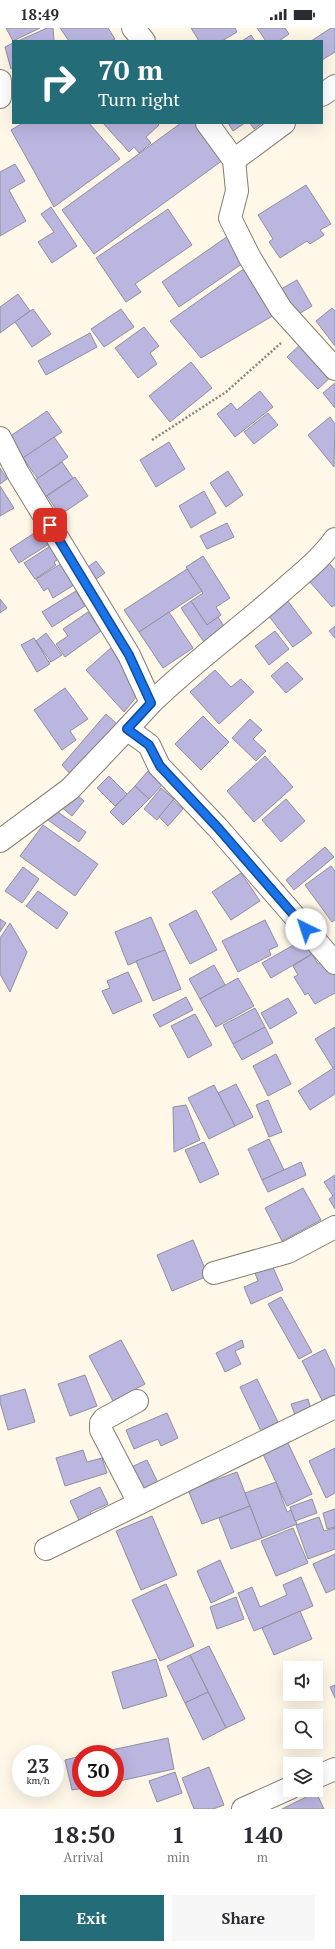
<!DOCTYPE html>
<style>
body{margin:0;font-family:"PT Serif",serif;background:#f7f7f7;color:#2b2b33;height:100vh;display:flex;flex-direction:column;font-size:15px;white-space:nowrap}
*{box-sizing:border-box;margin:0}
p{font-size:13px;color:#7c7c81}
.icon{flex:none;width:22px;height:22px;fill:none;stroke:currentColor;stroke-width:2;stroke-linecap:round;stroke-linejoin:round}
.map{position:relative;height:1781px;overflow:hidden}
.side{display:flex;flex-direction:column;background:#fff;flex:1}
.side>*{flex:none}
.top-card{position:absolute;left:12px;top:12px;width:311px;height:84px;border-radius:0px;box-shadow:0 4px 16px #0002;background:#246c78;color:#fff;overflow:hidden}
.tools{position:absolute;left:283px;top:1633px;display:grid;gap:8px}
.tools a{display:grid;place-items:center;width:40px;height:40px;border-radius:0px;background:#fff;box-shadow:0 4px 16px #0002;font-size:20px}
.speed{position:absolute;left:12px;top:1717px;display:flex;gap:8px;font-size:20px;font-weight:700;text-align:center}
.speed>*{display:grid;place-content:center;width:52px;height:52px;border-radius:50%;background:#fff;box-shadow:0 4px 16px #0002;line-height:1}
.speed small{font-size:10px;font-weight:400}
.speed .limit{border:6px solid #d22;background:#fff;color:#111}
.pin{position:absolute;display:grid;place-items:center;width:34px;height:34px;color:#fff;margin:-17px;border-radius:8px;box-shadow:0 2px 6px #0006}
.me{position:absolute;width:44px;margin:-22px;rotate:319deg;stroke-linejoin:round;filter:drop-shadow(0 0 3px #0008)}
.turn{display:flex;align-items:center;gap:14px;height:84px;padding:0 20px;font-size:18px}
.turn .icon{width:52px;height:52px;stroke-width:2.5}
.turn b{display:block;font-size:28px;line-height:34px}
.eta{display:flex;justify-content:space-evenly;align-items:center;height:68px;text-align:center}
.eta b{font-size:24px;font-weight:600;line-height:28px}
.primary-button{display:flex;gap:8px;margin-top:auto;padding:8px 20px}
.primary-button a{flex:1;height:46px;border-radius:0px;background:#246c78;color:#fff;font-size:16px;font-weight:600;line-height:46px;text-align:center}
.primary-button a+a{background:#f7f7f7;color:#2b2b33}
.status{display:flex;justify-content:space-between;align-items:center;height:28px;padding:0 20px;background:#fff;direction:ltr}
.status svg{height:11px;fill:currentColor}
.map>svg:first-child{display:block}
</style>
<div class="status"><b>18:49</b><svg viewBox="0 0 49 12"><path d="M0 12V9h3v3zM5 12V6h3v6zM10 12V3h3v9zM15 12V0h3v12zM26 1h20v11H26zM47 4h2v5h-2z"/></svg></div>
<div class="map">
<svg width="335" height="1781" viewBox="0 0 335 1781">
<rect width="100%" height="100%" fill="#fff7e8"/>
<!-- building -->
<g fill="#bbb6e0" stroke="#918f9e">
<path d="M6,0H40L13,13Z"/>
<path d="M47,0H53L54,13H18Z"/>
<path d="M60,0H108L115,11L111,13H69Z"/>
<path d="M191,0H235L237,4L222,13H199Z"/>
<path d="M257,0H285L289,6L279,13H266Z"/>
<path d="M331,0H335V24L322,32V13H311Z"/>
<path d="M251,7L255,13H242Z"/>
<path d="M13,15V40L11,41L5,19Z"/>
<path d="M23,95H89L120,131L54,179L11,102Z"/>
<path d="M103,95H157L159,97L146,109L151,115L139,125L134,119L129,124Z"/>
<path d="M181,95H196L223,132L94,226L62,182Z"/>
<path d="M228,95H245L233,103Z"/>
<path d="M250,95H262L254,101Z"/>
<path d="M15,136L25,153L9,162L26,193L0,208V144Z"/>
<path d="M306,157L331,196L320,202L324,207L310,216L307,213L280,230L269,214L273,211L258,187Z"/>
<path d="M51,179L77,218L52,235L38,214L54,204L41,186Z"/>
<path d="M168,181L192,217L135,256L141,264L126,274L96,230Z"/>
<path d="M228,208L246,233L179,279L162,254Z"/>
<path d="M248,238L276,286L201,330L170,293Z"/>
<path d="M297,252L312,278L297,287L281,261Z"/>
<path d="M18,266L30,283L0,305V279Z"/>
<path d="M332,280L335,283V318L316,293Z"/>
<path d="M33,281L51,306L32,319L15,294Z"/>
<path d="M121,281L134,299L104,319L91,301Z"/>
<path d="M144,299L159,318L150,325L157,336L138,350L115,320Z"/>
<path d="M90,305L97,319L46,347L38,333Z"/>
<path d="M304,313L335,345L318,361L287,329Z"/>
<path d="M191,334L212,360L170,394L149,368Z"/>
<path d="M335,355V380L323,365Z"/>
<path d="M260,363L273,379L235,409L217,386L231,375L237,382Z"/>
<path d="M47,383L62,404L23,430L9,409Z"/>
<path d="M268,385L278,397L254,416L244,404Z"/>
<path d="M330,389L335,396L334,439L308,407Z"/>
<path d="M54,409L68,429L38,451L23,430Z"/>
<path d="M169,414L185,441L156,459L140,432Z"/>
<path d="M62,434L73,450L40,472L29,456Z"/>
<path d="M0,440L7,451L0,456Z"/>
<path d="M228,443L243,467L226,479L210,455Z"/>
<path d="M75,449L88,468L60,487L47,468Z"/>
<path d="M0,458L14,480L0,488Z"/>
<path d="M204,463L216,485L191,500L179,478Z"/>
<path d="M227,495L234,509L207,521L200,508Z"/>
<path d="M42,500L52,514L19,535L10,521Z"/>
<path d="M55,515L63,528L54,534L56,537L35,551L24,535Z"/>
<path d="M203,528L230,570L216,579L221,587L207,597L191,573L203,565L186,539Z"/>
<path d="M96,533L105,545L96,551L88,539Z"/>
<path d="M64,534L77,555L53,570L48,560L44,563L36,551Z"/>
<path d="M329,535L335,542V577L332,579L309,553Z"/>
<path d="M187,541L202,563L139,604L124,582Z"/>
<path d="M76,563L85,578L52,599L42,584Z"/>
<path d="M0,571L7,580L0,585Z"/>
<path d="M287,572L312,605L293,619L268,587Z"/>
<path d="M191,573L207,597L218,589L227,603L206,617L181,580Z"/>
<path d="M88,584L101,603L65,629L56,616L68,608L63,601Z"/>
<path d="M169,584L193,620L163,640L139,604Z"/>
<path d="M335,598V610L329,603Z"/>
<path d="M275,603L289,621L269,637L255,618Z"/>
<path d="M46,605L62,627L51,634L36,613Z"/>
<path d="M34,610L50,636L37,644L21,617Z"/>
<path d="M112,619L141,663L124,684L86,642Z"/>
<path d="M287,634L303,651L286,665L271,648Z"/>
<path d="M215,642L231,659L241,651L254,664L219,696L190,664Z"/>
<path d="M65,660L88,691L70,703L76,712L62,722L34,682Z"/>
<path d="M106,686L117,696L73,749L62,737Z"/>
<path d="M203,688L229,714L201,742L175,716Z"/>
<path d="M250,691L262,702L253,711L266,723L256,733L232,710Z"/>
<path d="M265,728L293,759L254,794L227,763Z"/>
<path d="M149,742L163,756L149,771L135,758Z"/>
<path d="M109,748L127,766L115,778L97,760Z"/>
<path d="M135,758L149,771L123,797L110,784Z"/>
<path d="M161,760L174,771L157,792L144,781Z"/>
<path d="M72,763L84,773L72,788L60,778Z"/>
<path d="M286,771L305,793L281,814L262,792Z"/>
<path d="M173,772L183,781L168,798L159,789Z"/>
<path d="M55,782L86,804L79,814L48,792Z"/>
<path d="M43,797L98,836L75,868L20,828Z"/>
<path d="M325,819L334,829L294,862L286,852Z"/>
<path d="M331,838L335,843V892L332,894L305,857Z"/>
<path d="M23,839L39,851L22,875L5,863Z"/>
<path d="M241,845L260,873L231,892L212,864Z"/>
<path d="M38,863L68,885L57,901L26,878Z"/>
<path d="M196,882L217,922L190,936L169,896Z"/>
<path d="M151,889L165,922L128,937L115,904Z"/>
<path d="M0,891L6,895L0,904Z"/>
<path d="M265,892L278,918L269,922L271,927L238,944L222,913Z"/>
<path d="M10,895L27,924L10,964L0,946V910Z"/>
<path d="M304,911L312,926L271,950L262,935Z"/>
<path d="M165,922L181,961L153,973L136,933Z"/>
<path d="M312,926L318,936L326,931L335,947V965L315,976L308,965L305,967L294,949L298,947L293,938Z"/>
<path d="M214,937L225,957L200,971L189,951Z"/>
<path d="M128,944L142,973L113,986L102,963L110,960L107,953Z"/>
<path d="M238,950L254,978L216,999L200,971Z"/>
<path d="M186,969L193,982L160,999L153,987Z"/>
<path d="M288,970L297,985L270,1001L261,985Z"/>
<path d="M255,980L265,999L233,1016L223,997Z"/>
<path d="M195,986L212,1017L188,1030L171,998Z"/>
<path d="M265,999L273,1015L242,1032L233,1016Z"/>
<path d="M335,999V1039L333,1040L315,1011Z"/>
<path d="M276,1026L291,1056L268,1068L253,1038Z"/>
<path d="M335,1039V1066L310,1082L298,1063Z"/>
<path d="M236,1056L253,1089L235,1098L218,1065Z"/>
<path d="M214,1057L235,1098L209,1111L188,1070Z"/>
<path d="M268,1072L282,1104L269,1109L256,1077Z"/>
<path d="M186,1077L200,1112L174,1124L173,1079Z"/>
<path d="M269,1111L284,1142L262,1152L248,1121Z"/>
<path d="M204,1114L219,1146L200,1155L185,1122Z"/>
<path d="M301,1134L306,1147L268,1164L262,1152Z"/>
<path d="M335,1147V1181L329,1171L333,1168L324,1154Z"/>
<path d="M303,1160L321,1192L282,1213L265,1180Z"/>
<path d="M193,1212L208,1248L172,1263L157,1227Z"/>
<path d="M272,1237L283,1262L251,1276L244,1259L258,1253L255,1245Z"/>
<path d="M281,1269L312,1324L299,1331L268,1276Z"/>
<path d="M121,1312L145,1356L113,1373L89,1328Z"/>
<path d="M242,1312L244,1319L235,1323L241,1336L225,1344L216,1325Z"/>
<path d="M325,1321L335,1342V1373L325,1378L302,1333Z"/>
<path d="M85,1347L97,1378L70,1388L58,1356Z"/>
<path d="M257,1351L278,1394L261,1403L240,1359Z"/>
<path d="M25,1361L35,1394L8,1402L0,1374V1368Z"/>
<path d="M308,1371L312,1385L296,1390L291,1376Z"/>
<path d="M167,1385L178,1410L161,1418L158,1411L134,1421L126,1402Z"/>
<path d="M287,1413L312,1466L287,1478L262,1424Z"/>
<path d="M335,1420V1465L326,1470L309,1433Z"/>
<path d="M83,1422L87,1434L102,1430L107,1445L65,1458L56,1430Z"/>
<path d="M147,1432L161,1461L143,1469L129,1440Z"/>
<path d="M237,1444L250,1478L202,1496L188,1462Z"/>
<path d="M276,1454L287,1484L291,1482L297,1496L262,1510L245,1465Z"/>
<path d="M100,1459L108,1476L90,1484L95,1495L83,1501L70,1473Z"/>
<path d="M312,1471L317,1485L295,1493L290,1479Z"/>
<path d="M250,1478L262,1510L231,1521L219,1490Z"/>
<path d="M335,1481V1499L327,1501L323,1485Z"/>
<path d="M152,1488L177,1547L141,1562L116,1503Z"/>
<path d="M319,1489L324,1503L335,1500V1521L308,1531L296,1497Z"/>
<path d="M293,1500L308,1535L276,1548L261,1513Z"/>
<path d="M335,1526V1561L326,1565L313,1536Z"/>
<path d="M220,1532L234,1564L211,1575L197,1543Z"/>
<path d="M301,1549L313,1578L254,1603L238,1565L252,1559L260,1579L287,1567L283,1557Z"/>
<path d="M166,1556L194,1618L160,1633L132,1572Z"/>
<path d="M236,1569L244,1591L217,1601L210,1579Z"/>
<path d="M300,1583L312,1611L274,1627L262,1600Z"/>
<path d="M209,1618L245,1691L226,1700L190,1627Z"/>
<path d="M190,1627L208,1664L185,1675L167,1638Z"/>
<path d="M156,1631L167,1668L123,1681L112,1644Z"/>
<path d="M335,1657V1670L330,1659Z"/>
<path d="M208,1664L226,1700L203,1712L185,1675Z"/>
<path d="M168,1710L174,1741L115,1754V1726H92Z"/>
<path d="M81,1728V1760H84L72,1762L65,1732Z"/>
<path d="M209,1739L224,1777L213,1781H194L182,1750Z"/>
<path d="M175,1744L182,1765L157,1774L149,1753Z"/>
<path d="M316,1764L324,1781H282Z"/>
</g>
<g fill="none" stroke-linecap="round" stroke-linejoin="round">
<!-- minor casing -->
<g stroke="#867e72" stroke-width="24">
<g id="minor">
<path d="M133,0L144,13"/>
<path d="M0,53V69"/>
<path d="M322,67L335,58"/>
<path d="M207,95L234,132L237,163L230,190L250,230L281,281L335,341"/>
<path d="M234,132L284,95"/>
<path d="M0,410L18,445L129,627L151,675L127,701L149,717L159,738L218,800L335,935"/>
<path d="M151,675C192,635 238,602 281,564C300,547 320,532 335,511"/>
<path d="M0,813L70,761L127,701"/>
<path d="M214,1245L288,1224L335,1199"/>
<path d="M137,1373L104,1391L101,1395V1402L139,1475"/>
<path d="M46,1521L335,1379"/>
<path d="M316,1749L335,1741"/>
<path d="M243,1781L290,1760"/>
</g>
</g>
<!-- path -->
<path stroke="#8a857b" stroke-width="2.5" stroke-dasharray="2 2" stroke-linecap="butt" d="M152,412L226,364L281,315"/>
<!-- minor -->
<use href="#minor" stroke="#fff" stroke-width="22"/>
</g>
<g fill="none" stroke-linecap="round" stroke-linejoin="round">
<!-- route casing -->
<g stroke="#114b97" stroke-width="10">
<path id="route" d="M50,497L129,627L151,675L127,701L149,717L160,738L218,800L306,901"/>
</g>
<!-- route -->
<use href="#route" stroke="#1a73e8" stroke-width="7"/>
</g>
</svg>
<div class="tools">
<a><svg class="icon" aria-label="sound" viewBox="0 0 24 24"><path d="M4 9h4l5-4v14l-5-4H4zM17 9q2 3 0 6"/></svg></a>
<a><svg class="icon" aria-label="search" viewBox="0 0 24 24"><circle cx="10" cy="10" r="6"/><path d="M15 15l6 6"/></svg></a>
<a><svg class="icon" aria-label="layers" viewBox="0 0 24 24"><path d="M12 4l9 5-9 5-9-5zM3 14l9 5 9-5"/></svg></a>
</div>
<div class="speed"><div>23<small>km/h</small></div><div class="limit">30</div></div>
<div class="pin" style="left:50px;top:497px;background:#d93025"><svg class="icon" aria-label="arrive" viewBox="0 0 24 24"><path d="M6 21V4h12l-3 4 3 4H6"/></svg></div>
<svg class="me" style="left:306px;top:901px" viewBox="-20 -20 40 40"><circle r="19" fill="#fff"/><path d="M0-13L10 11 0 6-10 11z" fill="#1a73e8"/></svg>
<div class="top-card">
<div class="turn"><svg class="icon" aria-label="right" viewBox="0 0 24 24"><path d="M7 20v-9h11M14 6l5 5-5 5"/></svg><div><b>70 m</b>Turn right</div></div>
</div>
</div>
<section class="side">
<div class="eta">
<div><b>18:50</b><p>Arrival</p></div>
<div><b>1</b><p>min</p></div>
<div><b>140</b><p>m</p></div>
</div>
<div class="primary-button"><a>Exit</a><a>Share</a></div>
</section>
